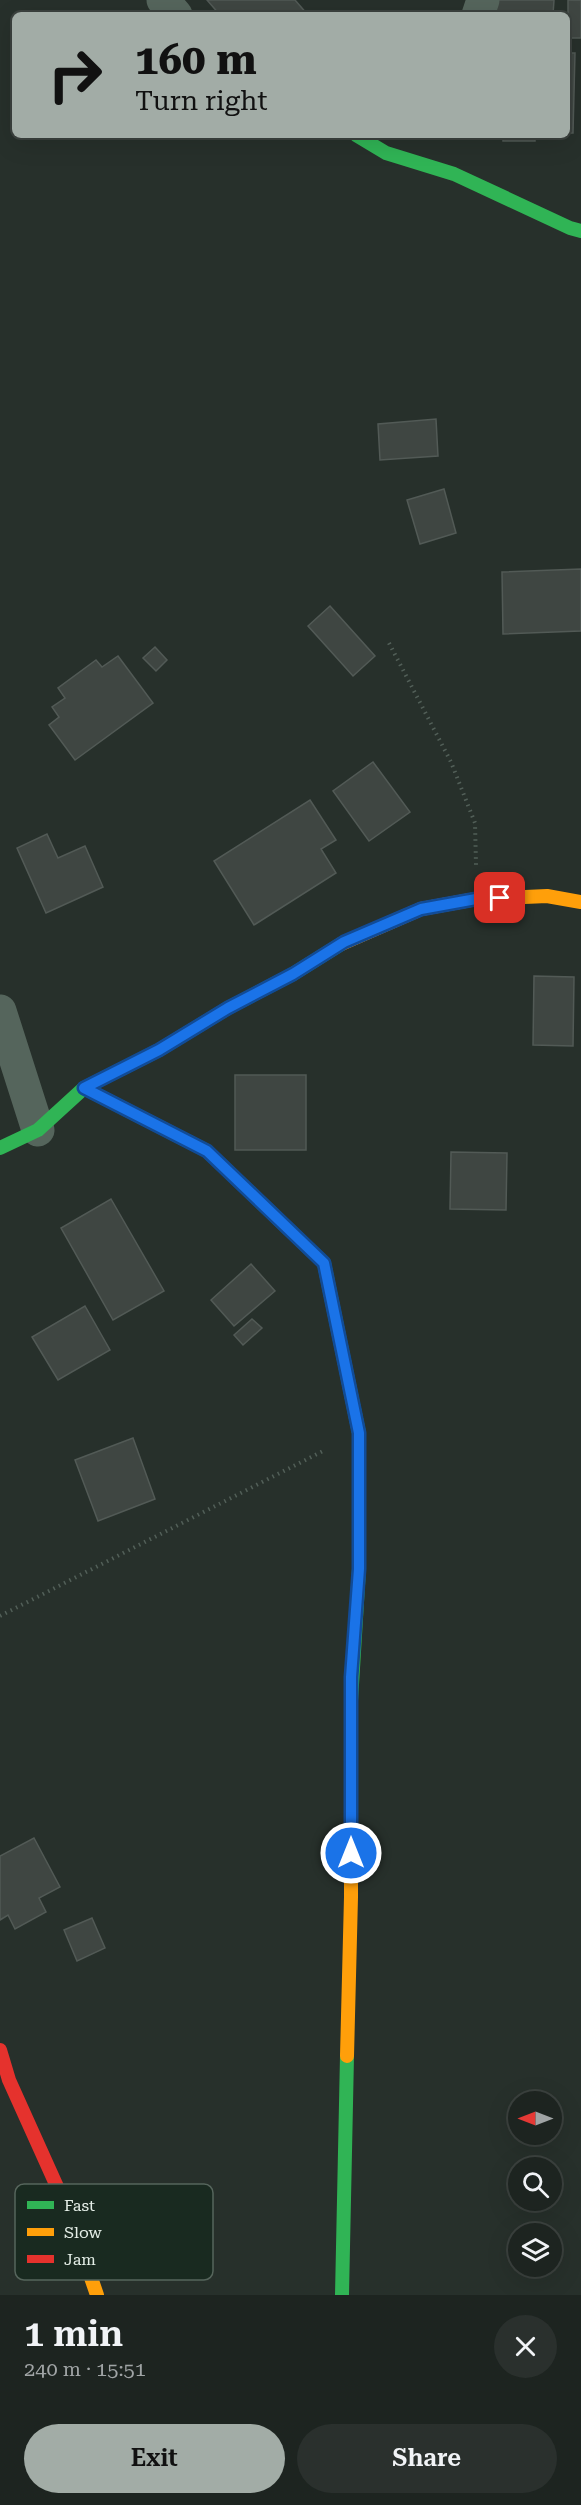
<!DOCTYPE html>
<meta charset="utf-8">
<style>
body{margin:0;font-family:"Roboto Serif",serif;background:#2a302d;color:#f1f3f6;height:100vh;display:flex;flex-direction:column;font-size:22px;white-space:nowrap}
*{box-sizing:border-box;margin:0}
p{font-size:20px;color:#a0a4a5}
.icon{flex:none;width:33px;height:33px;fill:none;stroke:currentColor;stroke-width:2;stroke-linecap:round;stroke-linejoin:round}
.map{position:relative;height:2295px;overflow:hidden}
.panel{display:flex;flex-direction:column;background:#1d2420;flex:1}
.panel>*{flex:none}
.banner{position:absolute;left:12px;top:12px;width:558px;height:126px;border-radius:9px;box-shadow:0 6px 24px #0002,0 0 0 2px #3b413e;background:#a2aca6;color:#111;overflow:hidden}
.needle{width:39px;rotate:270deg}
.tools{position:absolute;left:508px;top:2091px;display:grid;gap:12px}
.tools a{display:grid;place-items:center;width:54px;height:54px;border-radius:50%;background:#1d2420;box-shadow:0 6px 24px #0002,0 0 0 2px #3b413e;font-size:30px}
.pin{position:absolute;display:grid;place-items:center;width:51px;height:51px;color:#fff;margin:-26px;border-radius:12px;box-shadow:0 3px 9px #0006}
.me{position:absolute;width:66px;margin:-33px;rotate:0deg;stroke-linejoin:round;filter:drop-shadow(0 0 4px #0008)}
.turn{display:flex;align-items:center;gap:21px;height:126px;padding:0 24px;font-size:27px}
.turn .icon{width:78px;height:78px;stroke-width:2.5}
.turn b{display:block;font-size:42px;line-height:51px}
.round{display:grid;place-items:center;flex:none;width:63px;height:63px;border-radius:32px;background:#2a302d}
.head{display:flex;align-items:center;justify-content:space-between;height:102px;padding:0 24px}
h1{font-size:36px;font-weight:600;line-height:45px}
.action{display:flex;gap:12px;margin-top:auto;padding:12px 24px}
.action a{flex:1;height:69px;border-radius:36px;background:#a2aca6;color:#111;font-size:24px;font-weight:600;line-height:69px;text-align:center}
.action a+a{background:#2a302d;color:#f1f3f6}
.map>svg:first-child{display:block}
</style>
<div class="map">
<svg width="581" height="2295" viewBox="0 0 581 2295">
<rect width="100%" height="100%" fill="#27302b"/>
<!-- building -->
<g fill="#3f4642" stroke="#525a56" stroke-width="1.5">
<path d="M207,0H295L308,15H220Z"/>
<path d="M489,0H554L553,15H488Z"/>
<rect x="568" y="0" width="13" height="38"/>
<path d="M567,53H575L573,133H567Z"/>
<rect x="503" y="135" width="32" height="6"/>
<path d="M436,419L438,456L380,460L378,424Z"/>
<path d="M444,489L456,533L420,544L407,500Z"/>
<path d="M581,569V631L503,634L502,572Z"/>
<path d="M330,606L375,656L353,676L308,626Z"/>
<path d="M155,647L167,660L156,671L143,658Z"/>
<path d="M118,656L153,703L75,760L49,725L59,717L52,707L65,698L58,688L96,660L102,667Z"/>
<path d="M373,762L410,812L369,841L333,791Z"/>
<path d="M310,800L336,840L321,849L336,873L254,925L214,861Z"/>
<path d="M47,834L58,858L85,846L103,887L46,913L17,848Z"/>
<path d="M534,976L574,977L573,1046L533,1045Z"/>
<rect x="235" y="1075" width="71" height="75"/>
<path d="M451,1152L507,1153L506,1210L450,1209Z"/>
<path d="M111,1199L164,1291L113,1320L61,1228Z"/>
<path d="M251,1264L275,1291L234,1326L211,1300Z"/>
<path d="M85,1306L110,1350L58,1380L32,1337Z"/>
<path d="M252,1319L262,1328L243,1345L234,1335Z"/>
<path d="M133,1438L155,1499L98,1521L75,1460Z"/>
<path d="M34,1838L60,1887L39,1898L46,1912L15,1929L8,1915L0,1920V1856Z"/>
<path d="M92,1918L105,1948L77,1961L64,1930Z"/>
</g>
<g fill="none" stroke-linecap="round" stroke-linejoin="round">
<!-- path -->
<g stroke="#525f58" stroke-width="4" stroke-dasharray="1.5 4.5" stroke-linecap="butt">
<path d="M389,643L451,762L475,823L476,865"/>
<path d="M0,1616L323,1451"/>
</g>
<!-- street -->
<g stroke="#55655c" stroke-width="33">
<path d="M163,0L176,15"/>
<path d="M478,15L483,0"/>
<path d="M0,1011L38,1130"/>
</g>
<!-- fast -->
<g stroke="#30b455" stroke-width="14">
<path d="M356,135L386,153L454,174L570,228L581,231"/>
<path d="M84,1088L207,1151L324,1263L359,1433V1569L351,1701"/>
<path d="M0,1148L38,1130L84,1088L159,1050L228,1008L293,974L341,944"/>
<path d="M342,2295L347,2056"/>
</g>
<!-- slow -->
<g stroke="#ff9f0a" stroke-width="14">
<path d="M341,944L421,909L476,899L547,896L581,902"/>
<path d="M347,2056L351,1897V1701"/>
<path d="M68,2211L97,2295"/>
</g>
<!-- jam -->
<path stroke="#e5322d" stroke-width="14" d="M0,2050L9,2080L68,2211"/>
</g>
<g fill="none" stroke-linecap="round" stroke-linejoin="round">
<!-- route casing -->
<g stroke="#114b97" stroke-width="15">
<path id="route" d="M351,1853V1677L359,1569V1433L324,1263L207,1151L84,1088L159,1050L228,1008L293,974L344,942L421,909L476,899L500,898"/>
</g>
<!-- route -->
<use href="#route" stroke="#1a73e8" stroke-width="10"/>
</g>
<!-- legend -->
<rect x="15" y="2184" width="198" height="96" rx="9" fill="#192a20" stroke="#56655c" stroke-width="1.5"/>
<rect x="27" y="2201" width="27" height="8" fill="#30b455"/>
<rect x="27" y="2228" width="27" height="8" fill="#ff9f0a"/>
<rect x="27" y="2255" width="27" height="8" fill="#e5322d"/>
<g font-size="16" fill="#e5efe8">
<text x="64" y="2211">Fast</text>
<text x="64" y="2238">Slow</text>
<text x="64" y="2265">Jam</text>
</g>
</svg>
<div class="tools">
<a><svg class="needle" viewBox="-14 -14 28 28"><path d="M0-13l5 13h-10z" fill="#e53935"/><path d="M0 13l5-13h-10z" fill="#a0a4a5"/></svg></a>
<a><svg class="icon" aria-label="search" viewBox="0 0 24 24"><circle cx="10" cy="10" r="6"/><path d="M15 15l6 6"/></svg></a>
<a><svg class="icon" aria-label="layers" viewBox="0 0 24 24"><path d="M12 4l9 5-9 5-9-5zM3 14l9 5 9-5"/></svg></a>
</div>
<div class="pin" style="left:500px;top:898px;background:#d93025"><svg class="icon" aria-label="arrive" viewBox="0 0 24 24"><path d="M6 21V4h12l-3 4 3 4H6"/></svg></div>
<svg class="me" style="left:351px;top:1853px" viewBox="-20 -20 40 40"><circle r="17" fill="#1a73e8" stroke="#fff" stroke-width="3"/><path d="M0-11L8 9 0 5-8 9z" fill="#fff"/></svg>
<div class="banner">
<div class="turn"><svg class="icon" aria-label="right" viewBox="0 0 24 24"><path d="M7 20v-9h11M14 6l5 5-5 5"/></svg><div><b>160 m</b>Turn right</div></div>
</div>
</div>
<section class="panel">
<div class="head"><div><h1>1 min</h1><p>240 m · 15:51</p></div><a class="round"><svg class="icon" aria-label="close" viewBox="0 0 24 24"><path d="M6 6l12 12M18 6L6 18"/></svg></a></div>
<div class="action"><a>Exit</a><a>Share</a></div>
</section>
